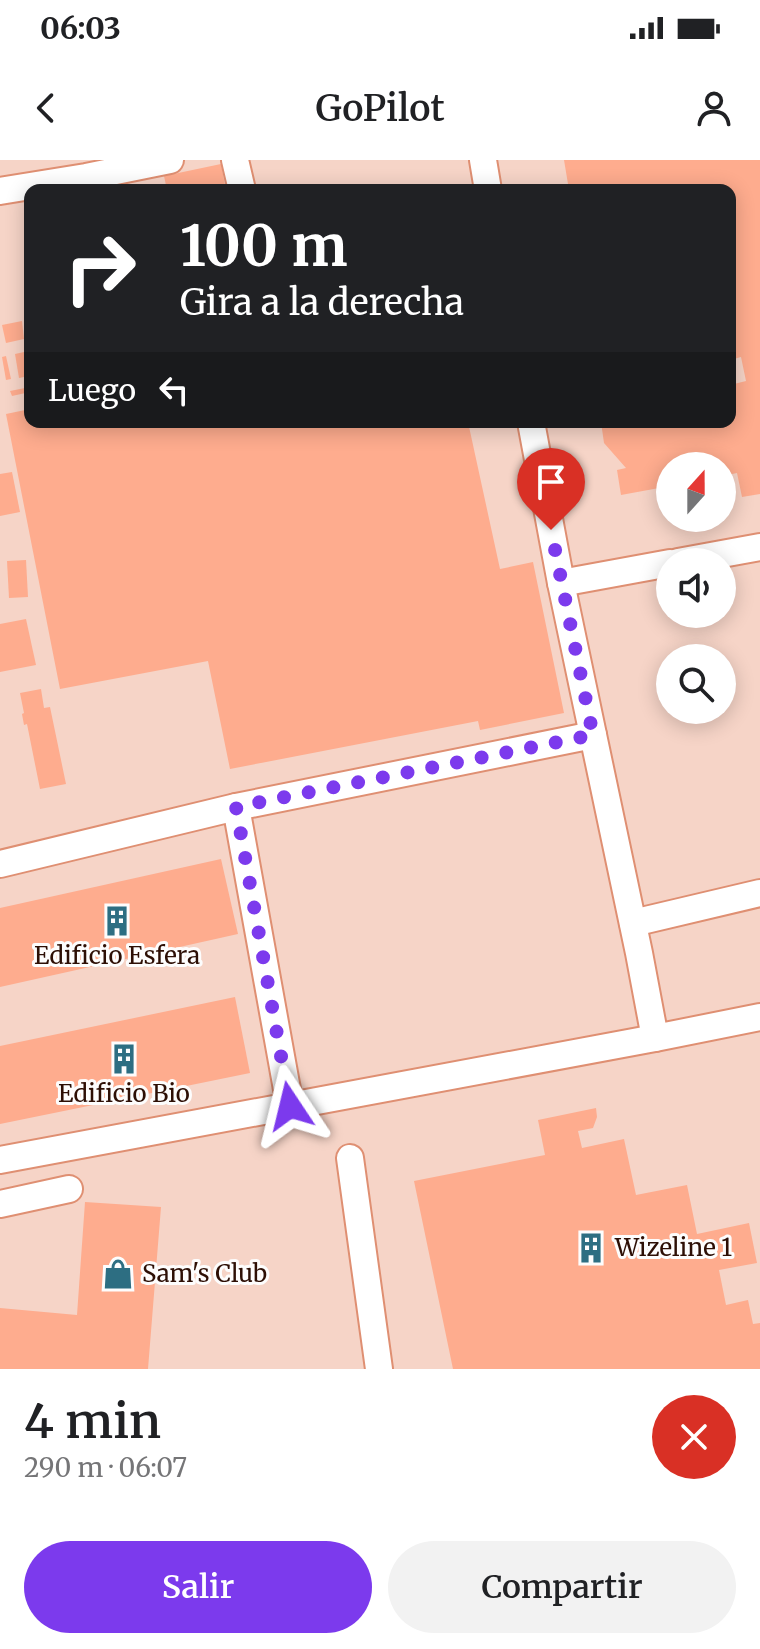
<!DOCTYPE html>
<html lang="es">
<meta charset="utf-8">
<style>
body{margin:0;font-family:Merriweather,serif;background:#f2f2f2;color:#202124;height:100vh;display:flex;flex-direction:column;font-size:30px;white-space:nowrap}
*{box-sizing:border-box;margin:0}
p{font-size:26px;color:#757577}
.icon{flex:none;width:44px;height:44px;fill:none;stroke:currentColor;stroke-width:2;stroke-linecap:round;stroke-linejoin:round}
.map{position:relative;height:1209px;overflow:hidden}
.panel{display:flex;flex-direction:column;background:#fff;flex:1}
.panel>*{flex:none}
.banner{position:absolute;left:24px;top:24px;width:712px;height:244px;border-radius:16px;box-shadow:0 4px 20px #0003;background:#202124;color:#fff;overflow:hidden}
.needle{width:52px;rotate:21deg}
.controls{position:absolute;left:656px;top:292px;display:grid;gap:16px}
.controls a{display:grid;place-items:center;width:80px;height:80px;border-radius:50%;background:#fff;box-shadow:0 4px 20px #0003;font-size:40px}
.pin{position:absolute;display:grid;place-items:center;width:68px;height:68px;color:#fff;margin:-82px -34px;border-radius:50% 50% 50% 0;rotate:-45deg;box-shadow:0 0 8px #0007}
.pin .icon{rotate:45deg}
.me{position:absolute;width:88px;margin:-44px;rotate:350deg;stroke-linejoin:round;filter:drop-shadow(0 0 6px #0008)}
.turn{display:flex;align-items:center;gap:28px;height:168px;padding:0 24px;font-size:36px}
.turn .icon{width:104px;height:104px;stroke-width:2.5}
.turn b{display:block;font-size:56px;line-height:68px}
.then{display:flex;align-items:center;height:76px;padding:0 24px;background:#0003;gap:16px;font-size:30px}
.round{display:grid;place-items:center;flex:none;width:84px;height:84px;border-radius:42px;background:#f2f2f2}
.overview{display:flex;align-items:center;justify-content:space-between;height:136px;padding:0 24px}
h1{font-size:48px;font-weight:600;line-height:60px}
.action{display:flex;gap:16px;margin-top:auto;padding:16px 24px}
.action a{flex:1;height:92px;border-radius:48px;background:#7c3aed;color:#fff;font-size:32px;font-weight:600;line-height:92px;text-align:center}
.action a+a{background:#f2f2f2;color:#202124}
.status{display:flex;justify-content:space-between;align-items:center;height:56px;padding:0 40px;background:#fff;direction:ltr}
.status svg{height:22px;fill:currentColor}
header{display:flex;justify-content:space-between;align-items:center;height:104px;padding:0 24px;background:#fff;font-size:36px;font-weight:600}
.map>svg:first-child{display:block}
</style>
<div class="status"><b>06:03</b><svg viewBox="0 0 49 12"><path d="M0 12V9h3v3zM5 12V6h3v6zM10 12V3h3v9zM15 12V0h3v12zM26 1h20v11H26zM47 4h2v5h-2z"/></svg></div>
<header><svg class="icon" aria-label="back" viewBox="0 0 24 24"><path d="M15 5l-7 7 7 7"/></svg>GoPilot<svg class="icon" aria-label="person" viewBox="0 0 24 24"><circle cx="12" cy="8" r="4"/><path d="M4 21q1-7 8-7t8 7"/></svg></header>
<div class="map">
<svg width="760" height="1209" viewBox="0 0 760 1209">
<rect width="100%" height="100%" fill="#f6d4c7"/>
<!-- building -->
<g fill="#feac8e">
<path d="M564,0H760V334L742,337L737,313L722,316V306H670V326L621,335L617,310L626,308L604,283L601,262H730V225L746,221L741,197L730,200V30H569Z"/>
<path d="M221,4L226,30H167L164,16Z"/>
<path d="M22,161L24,179L6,183L2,165Z"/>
<path d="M24,192L29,216L19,218L15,194Z"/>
<path d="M6,196L11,219L6,220L2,197Z"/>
<path d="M30,227V232L12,236L10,231Z"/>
<path d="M30,249V262H468L500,409L533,402L564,553L480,570L478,561L230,609L208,501L60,529L6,254Z"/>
<path d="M12,312L20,352L0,356V314Z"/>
<path d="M26,400L28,437L9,438L7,401Z"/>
<path d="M26,459L36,505L0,512V464Z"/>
<path d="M41,529L44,548L50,547L66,624L40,629L27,564L24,565L22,554L24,553L20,533Z"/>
<path d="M221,699L238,774L0,827V748Z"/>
<path d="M235,837L250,913L0,964V886Z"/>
<path d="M596,948L597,957L593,968L578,971L582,988L624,979L636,1035L687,1025L697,1074L749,1063L757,1103L719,1110L726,1145L748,1140L753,1164L760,1163V1209H453L414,1021L545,995L538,960Z"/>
<path d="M85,1042L161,1047L148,1209H0V1148L77,1155Z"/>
</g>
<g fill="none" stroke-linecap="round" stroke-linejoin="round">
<!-- minor casing -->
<g stroke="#df8f72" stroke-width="30">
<g id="minor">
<path d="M235,0L242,30"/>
<path d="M483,0L488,30"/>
<path d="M0,31L86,17L170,0"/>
<path d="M531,262L561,423L639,793L655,878L760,857"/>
<path d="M678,402L760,387"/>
<path d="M561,423L670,403"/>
<path d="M0,704L236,647L593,575"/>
<path d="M633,763L760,733"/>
<path d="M290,946L655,878"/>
<path d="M350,998L379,1209"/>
<path d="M0,1000L290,946L236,647"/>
<path d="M0,1044L69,1029"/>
</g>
</g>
<!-- minor -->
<use href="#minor" stroke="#fff" stroke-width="26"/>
</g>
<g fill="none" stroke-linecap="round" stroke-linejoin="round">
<!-- route -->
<path stroke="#7c3aed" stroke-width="14" stroke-dasharray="0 25.2" d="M290,946L236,647L593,575L551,370"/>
</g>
<!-- icons -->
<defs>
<g id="building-bare" transform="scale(2.4)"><path d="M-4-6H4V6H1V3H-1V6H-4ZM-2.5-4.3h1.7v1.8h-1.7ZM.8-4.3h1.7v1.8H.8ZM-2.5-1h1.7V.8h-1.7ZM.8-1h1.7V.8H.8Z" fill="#2d6e82" stroke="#fdfdfd" stroke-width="2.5" paint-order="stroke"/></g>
<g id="shop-bare" transform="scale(2.4)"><path d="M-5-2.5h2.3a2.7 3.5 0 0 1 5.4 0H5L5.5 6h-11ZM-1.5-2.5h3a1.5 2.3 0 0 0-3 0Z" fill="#2d6e82" stroke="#fdfdfd" stroke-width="2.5" paint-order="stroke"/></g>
</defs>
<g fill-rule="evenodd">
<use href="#building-bare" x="117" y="761"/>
<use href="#building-bare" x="124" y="899"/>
<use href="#building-bare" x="591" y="1088"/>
<use href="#shop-bare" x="118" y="1114"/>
</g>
<g text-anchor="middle" stroke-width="6" stroke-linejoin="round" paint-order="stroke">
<!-- poi labels -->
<g font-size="24" fill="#2d0f05" stroke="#fdfdfd">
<text x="117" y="804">Edificio Esfera</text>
<text x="124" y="942">Edificio Bio</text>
<text x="615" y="1096" text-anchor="start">Wizeline 1</text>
<text x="142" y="1122" text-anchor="start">Sam's Club</text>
</g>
</g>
</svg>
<div class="controls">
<a><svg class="needle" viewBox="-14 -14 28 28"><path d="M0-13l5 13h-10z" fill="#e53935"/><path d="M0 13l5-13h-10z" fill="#757577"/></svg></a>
<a><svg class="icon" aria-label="sound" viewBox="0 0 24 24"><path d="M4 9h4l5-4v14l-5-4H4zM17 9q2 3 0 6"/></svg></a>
<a><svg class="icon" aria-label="search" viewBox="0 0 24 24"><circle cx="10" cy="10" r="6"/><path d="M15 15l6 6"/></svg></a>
</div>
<div class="pin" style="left:551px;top:370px;background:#d93025"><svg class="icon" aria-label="arrive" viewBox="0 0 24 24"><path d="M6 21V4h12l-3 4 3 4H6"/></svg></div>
<svg class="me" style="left:290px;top:946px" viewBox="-20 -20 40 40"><path d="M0-17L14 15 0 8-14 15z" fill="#7c3aed" stroke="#fff" stroke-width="4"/></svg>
<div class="banner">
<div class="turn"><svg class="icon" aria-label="right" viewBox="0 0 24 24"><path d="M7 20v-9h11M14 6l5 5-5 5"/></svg><div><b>100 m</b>Gira a la derecha</div></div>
<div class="then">Luego<svg class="icon" aria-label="left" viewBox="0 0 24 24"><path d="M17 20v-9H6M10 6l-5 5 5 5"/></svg></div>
</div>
</div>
<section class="panel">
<div class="overview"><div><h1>4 min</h1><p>290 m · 06:07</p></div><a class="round" style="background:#d93025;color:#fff"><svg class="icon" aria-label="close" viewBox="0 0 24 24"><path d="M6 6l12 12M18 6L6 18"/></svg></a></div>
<div class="action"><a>Salir</a><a>Compartir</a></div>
</section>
